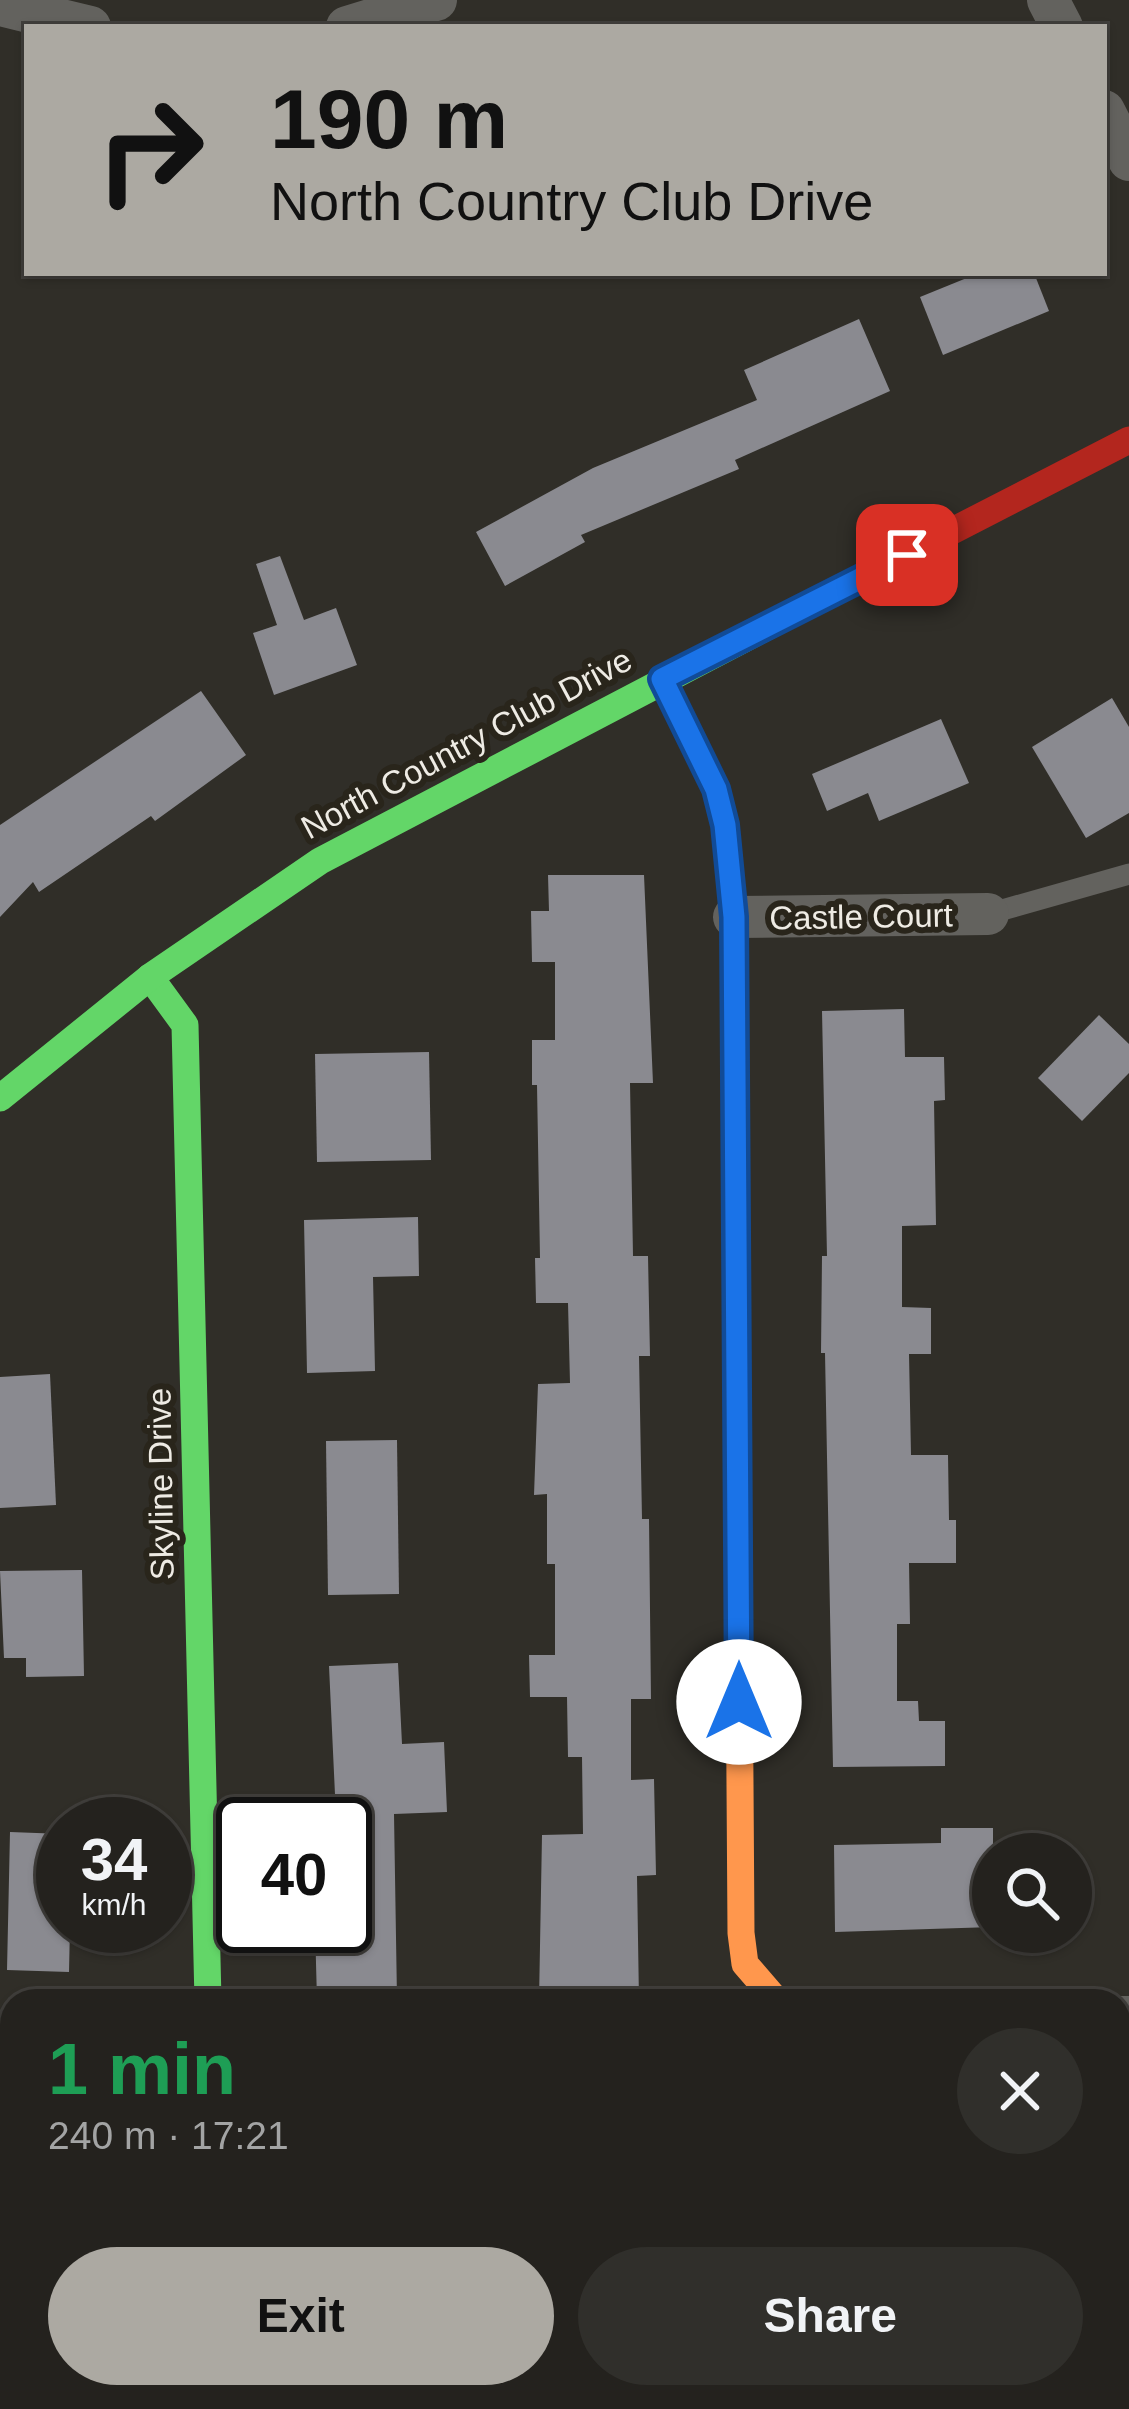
<!DOCTYPE html>
<meta charset="utf-8">
<style>
body{margin:0;font-family:Arial,sans-serif;background:#302f2b;color:#f1f3f6;height:100vh;display:flex;flex-direction:column;font-size:45px;white-space:nowrap}
*{box-sizing:border-box;margin:0}
p{font-size:39px;color:#a3a4a4}
.icon{flex:none;width:66px;height:66px;fill:none;stroke:currentColor;stroke-width:2;stroke-linecap:round;stroke-linejoin:round}
.map{position:relative;flex:1;overflow:hidden}
.panel{position:absolute;left:0px;top:1989px;width:1131px;height:420px;display:flex;flex-direction:column;background:#24221e;border-radius:36px 36px 0 0;box-shadow:0 3px 9px #0004,0 0 0 3px #413f3c}
.panel>*{flex:none}
.hud{position:absolute;left:24px;top:24px;width:1083px;height:252px;border-radius:0px;box-shadow:0 3px 9px #0004,0 0 0 3px #413f3c;background:#aca9a2;color:#111;overflow:hidden}
.tools{position:absolute;left:972px;top:1833px;display:grid;gap:24px}
.tools a{display:grid;place-items:center;width:120px;height:120px;border-radius:50%;background:#24221e;box-shadow:0 3px 9px #0004,0 0 0 3px #413f3c;font-size:60px}
.speed{position:absolute;left:36px;top:1797px;display:flex;gap:24px;font-size:60px;font-weight:700;text-align:center}
.speed>*{display:grid;place-content:center;width:156px;height:156px;border-radius:50%;background:#24221e;box-shadow:0 3px 9px #0004,0 0 0 3px #413f3c;line-height:1}
.speed small{font-size:30px;font-weight:400}
.speed .limit{border:6px solid #111;border-radius:18px;background:#fff;color:#111}
.pin{position:absolute;display:grid;place-items:center;width:102px;height:102px;color:#fff;margin:-51px;border-radius:24px;box-shadow:0 6px 18px #0006}
.me{position:absolute;width:132px;margin:-66px;rotate:0deg;stroke-linejoin:round;filter:drop-shadow(0 0 9px #0008)}
.turn{display:flex;align-items:center;gap:42px;height:252px;padding:0 48px;font-size:54px}
.turn .icon{width:156px;height:156px;stroke-width:2.5}
.turn b{display:block;font-size:84px;line-height:102px}
.round{display:grid;place-items:center;flex:none;width:126px;height:126px;border-radius:63px;background:#302f2b}
.headline{display:flex;align-items:center;justify-content:space-between;height:204px;padding:0 48px}
h1{font-size:72px;font-weight:800;line-height:90px;color:#1e9e55}
.primary-button{display:flex;gap:24px;margin-top:auto;padding:24px 48px}
.primary-button a{flex:1;height:138px;border-radius:72px;background:#aca9a2;color:#111;font-size:48px;font-weight:800;line-height:138px;text-align:center}
.primary-button a+a{background:#302f2b;color:#f1f3f6}
.map>svg:first-child{display:block}
</style>
<div class="map">
<svg width="1129" height="2409" viewBox="0 0 1129 2409">
<rect width="100%" height="100%" fill="#302e28"/>
<!-- green -->
<path fill="#475845" d="M1119,2267H1129V2409H502V2397H1119Z"/>
<!-- building -->
<g fill="#8a8a90">
<path d="M979,273H1034L1049,311L943,355L920,297Z"/>
<path d="M859,319L890,391L735,460L739,469L581,535L585,542L505,586L476,532L593,468L757,400L744,370Z"/>
<path d="M280,556L304,620L336,608L357,665L274,695L253,633L277,625L256,564Z"/>
<path d="M201,691L246,755L155,821L151,816L39,892L33,882L0,917V825Z"/>
<path d="M1112,698L1129,727V813L1086,838L1032,747Z"/>
<path d="M941,719L969,783L879,821L868,793L827,811L812,774Z"/>
<path d="M548,875H644L653,1083H630L633,1256H648L650,1356H639L642,1519H649L651,1699H631V1780L654,1779L656,1875L637,1876L639,2001H539L542,1835L583,1834L582,1757H568L567,1697H530L529,1655H555V1564H547V1494L534,1495L538,1384L570,1383L568,1303H536L535,1258H540L537,1085H532V1040H555V962H532L531,911H549Z"/>
<path d="M904,1009L905,1057H944L945,1100L934,1101L936,1225L902,1226V1307L931,1308V1354H909L911,1455H948L949,1520H956V1563H909L910,1624H897V1701H918L919,1721H945V1766L833,1767L825,1353H821L822,1256H827L822,1011Z"/>
<path d="M1099,1015L1129,1044V1073L1082,1121L1038,1078Z"/>
<path d="M429,1052L431,1160L317,1162L315,1054Z"/>
<path d="M418,1217L419,1276L373,1277L375,1371L307,1373L304,1220Z"/>
<path d="M50,1374L56,1505L0,1508V1377Z"/>
<path d="M397,1440L399,1594L328,1595L326,1441Z"/>
<path d="M82,1570L84,1676L26,1677V1658H4L0,1571Z"/>
<path d="M398,1663L402,1744L444,1742L447,1812L394,1814L397,1999L317,2000L315,1926H345V1816H336L329,1666Z"/>
<path d="M941,1828H993V1927L835,1932L834,1845L941,1843Z"/>
<path d="M10,1832L63,1834V1926H70L69,1972L7,1970Z"/>
</g>
<g fill="none" stroke-linecap="round" stroke-linejoin="round">
<!-- lane -->
<path stroke="#63625e" stroke-width="21" d="M988,914L1129,874"/>
<!-- street -->
<g stroke="#63625e" stroke-width="42">
<path d="M1048,0L1062,27"/>
<path d="M0,5L90,27"/>
<path d="M347,27L436,0"/>
<path d="M1104,111L1129,160"/>
<path d="M734,917L988,914"/>
<path d="M1119,2017H1129"/>
</g>
<!-- fast -->
<g stroke="#63d668" stroke-width="27">
<path d="M150,977L185,1025L208,2001"/>
<path d="M0,1098L150,977L320,861L853,582"/>
</g>
<!-- slow -->
<path stroke="#ff974d" stroke-width="27" d="M737,1339L741,1933L745,1964L777,2001"/>
<!-- jam -->
<g stroke="#b3261e" stroke-width="27">
<path d="M853,582L1129,440"/>
<path d="M662,679L716,789L725,825L734,917L737,1339"/>
</g>
</g>
<g fill="none" stroke-linecap="round" stroke-linejoin="round">
<!-- route casing -->
<g stroke="#114b97" stroke-width="30">
<path id="route" d="M739,1702L734,917L725,825L716,789L662,679L907,555"/>
</g>
<!-- route -->
<use href="#route" stroke="#1a73e8" stroke-width="21"/>
</g>
<g text-anchor="middle" stroke-width="12" stroke-linejoin="round" paint-order="stroke">
<!-- street labels -->
<g font-size="33" fill="#eeebe4" stroke="#29251b">
<text transform="translate(466 743) rotate(-28)" y="12">North Country Club Drive</text>
<text transform="translate(861 916) rotate(-1)" y="12">Castle Court</text>
<text transform="translate(160 1484) rotate(-91)" y="12">Skyline Drive</text>
</g>
</g>
</svg>
<div class="tools">
<a><svg class="icon" aria-label="search" viewBox="0 0 24 24"><circle cx="10" cy="10" r="6"/><path d="M15 15l6 6"/></svg></a>
</div>
<div class="speed"><div>34<small>km/h</small></div><div class="limit">40</div></div>
<div class="pin" style="left:907px;top:555px;background:#d93025"><svg class="icon" aria-label="arrive" viewBox="0 0 24 24"><path d="M6 21V4h12l-3 4 3 4H6"/></svg></div>
<svg class="me" style="left:739px;top:1702px" viewBox="-20 -20 40 40"><circle r="19" fill="#fff"/><path d="M0-13L10 11 0 6-10 11z" fill="#1a73e8"/></svg>
<div class="hud">
<div class="turn"><svg class="icon" aria-label="right" viewBox="0 0 24 24"><path d="M7 20v-9h11M14 6l5 5-5 5"/></svg><div><b>190 m</b>North Country Club Drive</div></div>
</div>
<section class="panel">
<div class="headline"><div><h1>1 min</h1><p>240 m · 17:21</p></div><a class="round"><svg class="icon" aria-label="close" viewBox="0 0 24 24"><path d="M6 6l12 12M18 6L6 18"/></svg></a></div>
<div class="primary-button"><a>Exit</a><a>Share</a></div>
</section>
</div>
